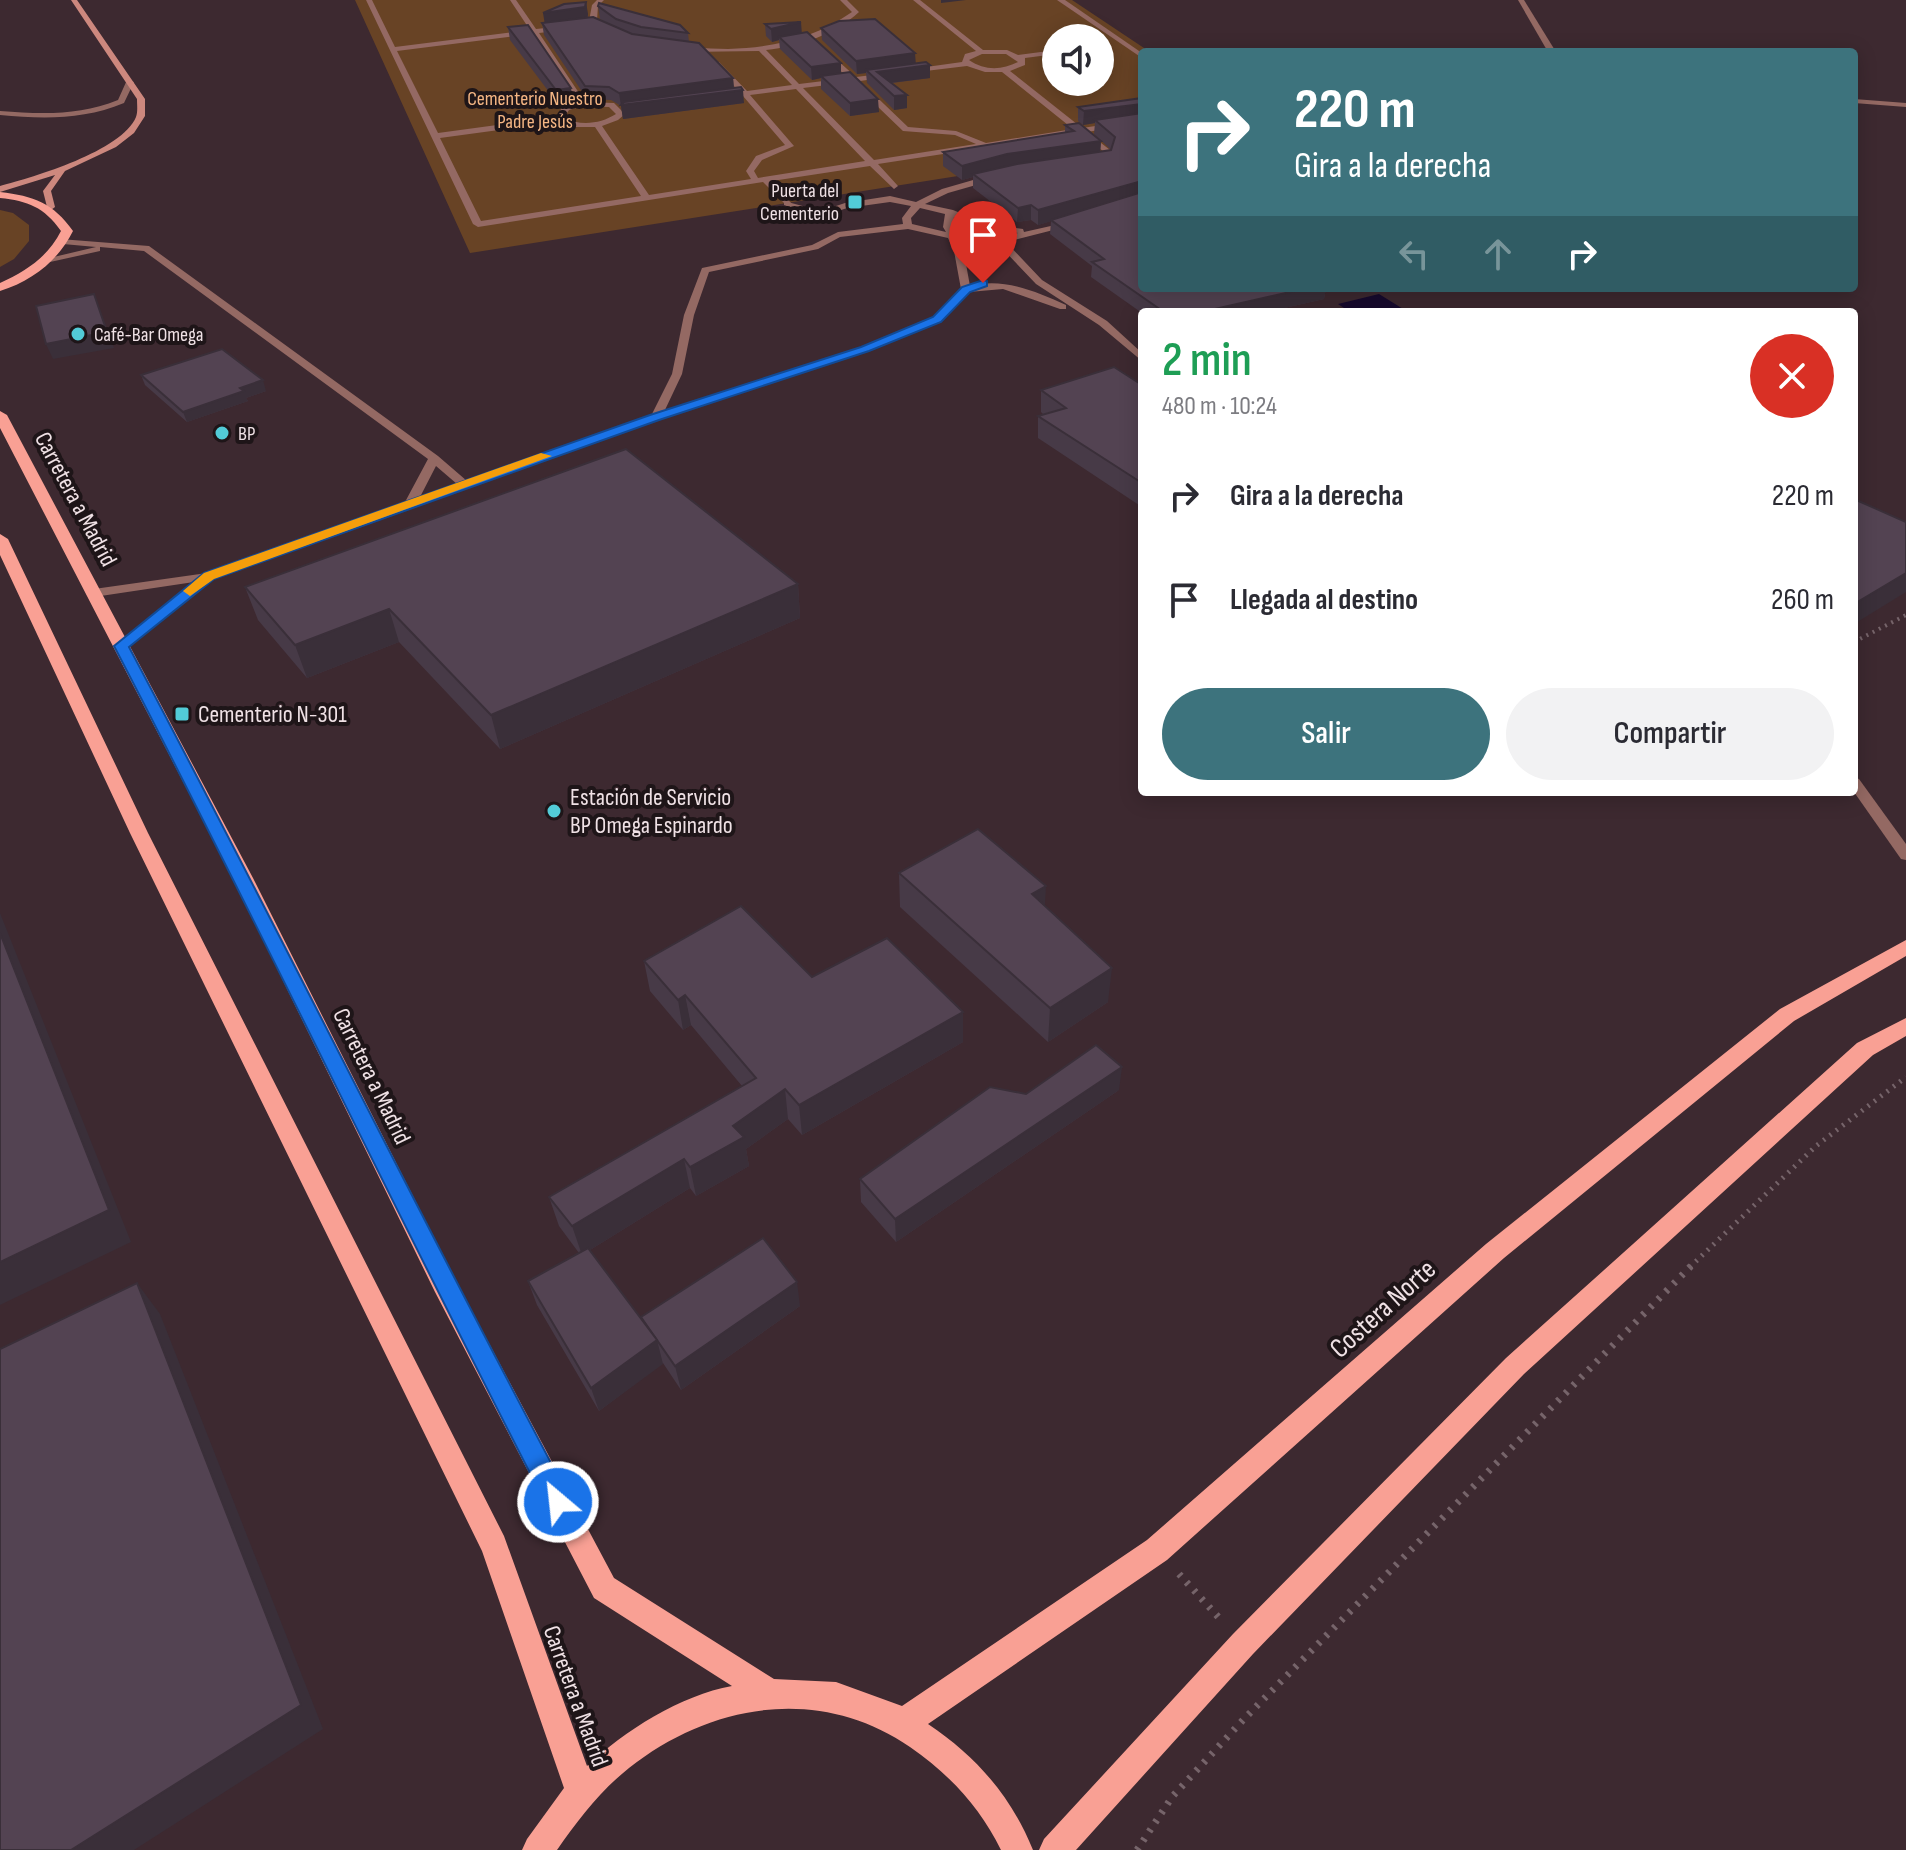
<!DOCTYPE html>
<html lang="es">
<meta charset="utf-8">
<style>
body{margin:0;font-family:"Sofia Sans Condensed",sans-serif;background:#f2f2f3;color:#2b2b33;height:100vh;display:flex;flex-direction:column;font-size:30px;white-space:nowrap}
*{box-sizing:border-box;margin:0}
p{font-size:26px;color:#7c7c81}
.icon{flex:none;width:44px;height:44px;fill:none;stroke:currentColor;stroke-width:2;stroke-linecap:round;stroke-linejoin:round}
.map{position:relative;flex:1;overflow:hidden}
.sheet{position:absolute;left:1138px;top:308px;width:720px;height:488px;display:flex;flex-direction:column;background:#fff;border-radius:8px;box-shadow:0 4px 20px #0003}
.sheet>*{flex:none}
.guide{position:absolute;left:1138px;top:48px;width:720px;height:244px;border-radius:8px;box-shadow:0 4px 20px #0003;background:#3d737d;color:#fff;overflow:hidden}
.fabs{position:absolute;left:1042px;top:24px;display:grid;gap:16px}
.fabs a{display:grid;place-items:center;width:72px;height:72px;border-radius:50%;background:#fff;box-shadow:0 4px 20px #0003;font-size:40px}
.pin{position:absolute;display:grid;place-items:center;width:68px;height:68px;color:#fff;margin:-82px -34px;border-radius:50% 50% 50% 0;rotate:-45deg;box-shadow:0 0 8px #0007}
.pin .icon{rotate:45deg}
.me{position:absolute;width:88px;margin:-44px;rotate:332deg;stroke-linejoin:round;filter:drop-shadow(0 0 6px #0008)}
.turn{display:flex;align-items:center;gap:28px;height:168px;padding:0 24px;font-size:36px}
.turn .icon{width:104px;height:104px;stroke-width:2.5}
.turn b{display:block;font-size:56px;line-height:68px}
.lanes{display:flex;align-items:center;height:76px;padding:0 24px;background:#0003;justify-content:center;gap:40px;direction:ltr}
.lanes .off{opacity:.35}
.round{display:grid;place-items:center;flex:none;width:84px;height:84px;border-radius:42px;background:#f2f2f3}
.summary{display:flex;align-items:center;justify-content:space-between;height:136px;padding:0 24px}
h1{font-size:48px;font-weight:600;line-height:60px;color:#1e9e55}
.primary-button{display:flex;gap:16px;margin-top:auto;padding:16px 24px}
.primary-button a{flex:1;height:92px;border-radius:48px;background:#3d737d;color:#fff;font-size:32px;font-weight:600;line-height:92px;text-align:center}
.primary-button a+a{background:#f2f2f3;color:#2b2b33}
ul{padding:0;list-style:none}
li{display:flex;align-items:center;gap:24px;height:104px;padding:0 24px}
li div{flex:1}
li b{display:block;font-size:30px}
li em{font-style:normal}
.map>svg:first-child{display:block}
</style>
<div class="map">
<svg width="1906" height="1850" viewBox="0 0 1906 1850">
<rect width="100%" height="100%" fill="#3d2930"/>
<!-- green -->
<g fill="#684325" fill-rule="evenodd">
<path d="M355,0H1072L1150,52H1142V147L470,253ZM1056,38H1100V82H1056Z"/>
<path d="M0,210L13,213L29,225V241L14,259L0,267Z"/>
</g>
<!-- water -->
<path fill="#170a2e" d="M1379,294L1408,312H1350L1338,304Z"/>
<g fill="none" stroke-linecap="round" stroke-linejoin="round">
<!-- path-far2 -->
<path stroke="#76646a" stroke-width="4" stroke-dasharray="2 5" stroke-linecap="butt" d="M1854,642L1906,615"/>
<!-- path-far1 -->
<path stroke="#76646a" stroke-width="5" stroke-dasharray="2 6" stroke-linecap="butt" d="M1690,1267L1816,1146L1906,1077"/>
<!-- path -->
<g stroke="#76646a" stroke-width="7" stroke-dasharray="3 8" stroke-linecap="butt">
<path d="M1179,1574L1221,1620"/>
<path d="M1137,1850L1172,1797L1243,1720L1692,1265"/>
</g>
<!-- lane -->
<g fill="#946963" fill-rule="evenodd">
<path d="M366,0H372L395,47L530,30L510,0H516L536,29L565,26V30L539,33L585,102L614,103L625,114L618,120L602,126L649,195L751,179L746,171L756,156L785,145L743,96L721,99L717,97L739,92L715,64L719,62L747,91L792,85L759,51L687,52L684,48C699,47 714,49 728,49C773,48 815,38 852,12L840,0H847L859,12C834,35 800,46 766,50L799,84L848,78L824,55L827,51L856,77L888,73V77L860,81L908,127L956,131L986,143L1073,129L1002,72H985L967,66L909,73L912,69L962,62L965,54L976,51L913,0H920L983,50H1007L1018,55L1056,50V54L1025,58V65L1010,71L1082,128L1142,119V123L1087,132L1110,150V154H1107L1079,133L878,164L898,186L894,189L870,166L772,181L791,203L787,206L763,182L478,227L473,224ZM532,34L578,103L563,106L556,117L438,133L397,51ZM982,54H1006L1018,62C1002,70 985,71 969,60ZM852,82L903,131L955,135L976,144L874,160L803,88ZM796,89L865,161L758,178L754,171L762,160L794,146L750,95ZM583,106L609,107L616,114C600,124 581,126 564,118L569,110ZM559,122L575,127H595L641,196L481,221L440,138Z"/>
<path d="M597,0H604L598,6L597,20L610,30V34H604L589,21L592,5Z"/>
<path d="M1057,0H1065L1142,53V58Z"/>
</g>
<!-- street -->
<g fill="#946963" fill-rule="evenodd">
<path d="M1518,0H1524L1556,52H1548Z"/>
<path d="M127,80L134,82L124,103C83,120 43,119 0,115V111C41,114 79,116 118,100Z"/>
<path d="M1854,99L1906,103V107L1854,103Z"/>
<path d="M994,174L997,175V179L948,193L925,204L953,210L987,224L1023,229L1024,232L1073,221V225L1006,242L1042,280L1107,321L1142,353V361L1099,325L1036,284L998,244L964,253L970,286C1004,277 1036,292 1066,305V309H1060L1003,289L969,292L941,321L869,351L659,420L213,579L126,649H116L114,646L194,582L94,597L88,593L94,589L207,573L405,502L428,459L144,251L100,247V251L41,264V260L96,247L63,244L58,241L60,239L149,246L438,456L467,481L651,416L672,374L684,315L702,268L812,245L838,232L903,224L902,218L911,206L890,202L847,208L821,217L784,205V201L821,211L845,203L890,196L916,202L942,189ZM920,208L945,214L943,227L946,232L912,224L911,218ZM954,217L982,228L1018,233L962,247L953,227ZM908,229L948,238L954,251L961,289L933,317L861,347L664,412L682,374L694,315L709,272L818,249L840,237ZM436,466L457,484L420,497Z"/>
<path d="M1854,777L1859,779L1906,844V860L1901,859L1854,792Z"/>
</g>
<!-- secondary -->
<path fill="#cd887e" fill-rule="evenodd" d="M71,0H77L145,99V116L134,133L116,147L65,171L51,191L55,207L51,210L47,207L43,191L55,175L0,192V186C34,177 122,151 136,117C138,112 137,105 137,99Z"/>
<!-- primary -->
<g fill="#f9a094" fill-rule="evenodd">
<path d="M0,192C34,196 53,203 73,231C58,261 32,281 0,291V283C26,271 48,257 61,231C44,207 28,201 0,198Z"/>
<path d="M0,411L7,415L253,878L453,1276L614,1578L774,1679L836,1682L902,1706L1147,1540L1486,1244L1780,1009L1906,940V956L1794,1021L1504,1258L1167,1560L928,1724C976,1756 1011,1796 1033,1850H1001C980,1807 949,1774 910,1747C820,1685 711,1703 629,1768C600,1791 578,1820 557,1850H522L527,1839L564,1788L482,1551L130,833L0,555V534L8,539L148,833L504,1536L587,1766C624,1731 681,1695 732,1686L594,1598L435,1292L233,878L0,428Z"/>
<path d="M1906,1018V1036L1873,1055L1524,1374L1253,1654L1076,1850H1039L1044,1839L1233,1634L1506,1358L1857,1043Z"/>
</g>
</g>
<!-- wall -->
<g fill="#473a47">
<path d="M586,2L588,18L605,22L600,19L598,6L688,33L689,42L733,78L734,88L744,103L623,119L621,106L611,100L587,99L544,35L542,23Z"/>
<path d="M765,24L802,33L841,63V73L879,112L850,116L821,89V78L812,80L780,49L779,40L772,42L766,36Z"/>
<path d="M508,27L573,101L558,104L510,40Z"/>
<path d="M821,28L915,63L930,65V78L892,83L907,108L894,110L867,83L866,73L857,74L822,40Z"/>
<path d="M1142,98V288H1326L1324,299L1267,312L1142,313L1091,277L1092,266L1050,234L1051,221L1038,225L1031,220L1017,222L973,188V177L962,180L943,166V152L1065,133V125L1101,141L1100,152L1111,150L1094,134L1095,123L1083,125L1078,121V107Z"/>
<path d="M141,375L266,391L246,398L248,401L187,422L145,385Z"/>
<path d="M1142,385V507L1038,438V416L1044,415L1041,412V390Z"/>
<path d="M798,584L800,618L500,749L399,642L307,678L258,620L245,587Z"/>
<path d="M899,873L1045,906L1108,1002L1048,1042L900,907Z"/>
<path d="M644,961L812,977L963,1042L802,1135L788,1119L746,1149L749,1166L696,1196L690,1188L590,1250L642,1320L800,1306L681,1390L663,1363L599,1411L537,1305L528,1281L579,1253L559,1226L549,1197L742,1086L691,1025L683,1030L650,991Z"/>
<path d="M1119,1090L896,1242L861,1202L860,1179Z"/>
</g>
<!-- shaded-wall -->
<g fill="#3a2f39">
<path d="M941,0H966L941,3Z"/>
<path d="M586,2L588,14L587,19L545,25L543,13Z"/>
<path d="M801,22L802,35L779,37V40L772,42L771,29Z"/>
<path d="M915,53L916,66L866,70V73L857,74L856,61Z"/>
<path d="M841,63V76H821V78L812,80L811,67Z"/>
<path d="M930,65V78L881,84L877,72Z"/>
<path d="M733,78L734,91L743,90L744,103L623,119L619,93Z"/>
<path d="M571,88L573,101L558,104L556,90Z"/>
<path d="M907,95V108L894,110V96Z"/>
<path d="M878,99L879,112L850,116V103Z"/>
<path d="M1142,104V117L1095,120V123L1083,125L1084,111Z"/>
<path d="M1101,141L1100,154L973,174V177L962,180V166L1007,154Z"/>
<path d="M1142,181V195L1038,225V210Z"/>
<path d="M1031,205V220L1017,222L1018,208Z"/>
<path d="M1308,288H1326L1324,299L1267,312H1210V310Z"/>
<path d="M94,294L114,348L53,359L46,344Z"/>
<path d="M263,380L266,391L246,398L248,401L187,422L183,412L240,388Z"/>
<path d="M1906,573V592L1854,624V604Z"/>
<path d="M798,584L800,618L500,749L491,715Z"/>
<path d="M389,609L399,642L307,678L295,645Z"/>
<path d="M1046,886L1044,921L1032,894Z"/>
<path d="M0,913L131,1242L0,1305Z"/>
<path d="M1112,968L1108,1002L1048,1042L1050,1008Z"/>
<path d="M685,995L691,1025L683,1030L678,1000Z"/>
<path d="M963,1012V1042L802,1135L799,1105Z"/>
<path d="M1122,1067L1119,1090L896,1242L895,1219Z"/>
<path d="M785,1089L788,1119L746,1149L749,1166L696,1196L690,1167L733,1126Z"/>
<path d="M684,1159L690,1188L582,1255L572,1226Z"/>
<path d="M797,1282L800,1306L681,1390L675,1366Z"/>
<path d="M137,1283L160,1314L323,1729L134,1850H71Z"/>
<path d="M657,1340L663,1364L599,1411L591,1388Z"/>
</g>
<!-- building -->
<g fill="#534352" stroke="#3a2f39" stroke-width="2">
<path d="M586,2L585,7L543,13L564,4Z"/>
<path d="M599,3L680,25L688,33L641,27L616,19L598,6Z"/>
<path d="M593,17L632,34L699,43L733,78L619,93L609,87L585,86L542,23Z"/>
<path d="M875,19L915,53L856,61L821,28L839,21Z"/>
<path d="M801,22L771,29L765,24Z"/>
<path d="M528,25L571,88L556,90L508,27Z"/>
<path d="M807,32L841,63L811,67L779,37Z"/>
<path d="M926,62L930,65L877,72L907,95L894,96L866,70Z"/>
<path d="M850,72L878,99L850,103L821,76Z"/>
<path d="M741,87L743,90L621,105L624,102Z"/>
<path d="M1142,98V104L1084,111L1078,107Z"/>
<path d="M1142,113V181L1038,210L1031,205L1018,208L973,174L1017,164L1111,150L1115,137L1095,120Z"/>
<path d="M1079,123L1101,141L1007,154L962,166L943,152L1074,131L1065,125Z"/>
<path d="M1142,192V288H1308L1210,310L1212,312H1164L1092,262L1104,259L1051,220Z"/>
<path d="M94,294L107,332L46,344L36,306Z"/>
<path d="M222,349L263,380L240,388L244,391L183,412L141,375Z"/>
<path d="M1114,367L1142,385V483L1038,416L1066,408L1041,390Z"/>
<path d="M626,449L798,584L491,715L389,609L295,645L245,587Z"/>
<path d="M1854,499L1906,522V573L1854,604Z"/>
<path d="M978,829L1046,886L1032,894L1112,968L1050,1008L899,873Z"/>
<path d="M741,906L812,977L887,938L963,1012L799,1105L785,1089L733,1126L744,1137L690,1167L684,1159L572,1226L549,1197L756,1078L685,995L678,1000L644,961Z"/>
<path d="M0,933L109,1210L0,1262Z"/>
<path d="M1096,1045L1122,1067L895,1219L860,1179L990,1087L1026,1094Z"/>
<path d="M763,1238L797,1282L675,1366L641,1317Z"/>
<path d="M588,1248L657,1340L591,1388L528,1281Z"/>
<path d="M137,1283L301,1705L71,1850H0V1349Z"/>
</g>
<!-- route -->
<path fill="#1a73e8" stroke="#114b97" stroke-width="2" d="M983,280L987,281V286L970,292L941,322L869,351L659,420L214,579L129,647C278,928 418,1213 567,1493L571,1502L567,1510L558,1514L549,1510C401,1224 263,932 114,646L204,573L650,415L861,347L933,317L962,287Z"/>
<!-- slow -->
<path fill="#f59e0b" d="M541,453L552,456L214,579L190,596L183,591L204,573Z"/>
<!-- markers -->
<g fill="#52cbd7" stroke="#1e1518" stroke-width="3">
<rect x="847" y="194" width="16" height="16" rx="4"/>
<circle cx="78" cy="334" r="8"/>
<circle cx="222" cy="433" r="8"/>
<rect x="174" y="706" width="16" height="16" rx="4"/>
<circle cx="554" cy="811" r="8"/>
</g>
<g text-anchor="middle" stroke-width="8" stroke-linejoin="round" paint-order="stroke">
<!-- far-park labels -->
<g font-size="20" fill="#f5b684" stroke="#1e1518">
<text x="535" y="105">Cementerio Nuestro<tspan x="535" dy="23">Padre Jesús</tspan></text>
</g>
<!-- far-poi labels -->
<g font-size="20" fill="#efe1e5" stroke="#1e1518" text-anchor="start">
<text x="839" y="197" text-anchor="end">Puerta del<tspan x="839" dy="23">Cementerio</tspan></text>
<text x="94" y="341">Café-Bar Omega</text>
<text x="238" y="440">BP</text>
</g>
<!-- street labels -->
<g font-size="24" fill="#efe1e5" stroke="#1e1518">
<text transform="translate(76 499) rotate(62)" y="8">Carretera a Madrid</text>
<text transform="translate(372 1076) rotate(64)" y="8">Carretera a Madrid</text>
<text transform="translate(576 1696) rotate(70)" y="8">Carretera a Madrid</text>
</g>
<!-- poi labels -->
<g font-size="24" fill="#efe1e5" stroke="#1e1518" text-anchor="start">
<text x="198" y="722">Cementerio N-301</text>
<text x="570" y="805">Estación de Servicio<tspan x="570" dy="28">BP Omega Espinardo</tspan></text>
</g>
<!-- near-street labels -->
<g font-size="28" fill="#efe1e5" stroke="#1e1518">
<text transform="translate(1382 1308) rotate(-42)" y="10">Costera Norte</text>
</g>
</g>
</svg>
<div class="fabs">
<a><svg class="icon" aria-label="sound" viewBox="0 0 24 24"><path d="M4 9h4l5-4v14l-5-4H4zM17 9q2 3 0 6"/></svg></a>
</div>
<div class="pin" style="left:983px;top:283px;background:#d93025"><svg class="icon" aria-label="arrive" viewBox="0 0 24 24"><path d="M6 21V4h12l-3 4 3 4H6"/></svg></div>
<svg class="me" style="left:558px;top:1502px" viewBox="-20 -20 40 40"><circle r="17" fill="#1a73e8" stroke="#fff" stroke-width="3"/><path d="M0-11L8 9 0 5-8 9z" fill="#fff"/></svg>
<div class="guide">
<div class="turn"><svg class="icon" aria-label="right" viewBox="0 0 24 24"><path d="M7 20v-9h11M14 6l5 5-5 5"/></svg><div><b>220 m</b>Gira a la derecha</div></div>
<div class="lanes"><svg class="icon off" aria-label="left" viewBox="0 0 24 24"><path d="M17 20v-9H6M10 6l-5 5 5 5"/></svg><svg class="icon off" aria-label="ahead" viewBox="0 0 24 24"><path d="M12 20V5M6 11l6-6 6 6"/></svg><svg class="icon" aria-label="right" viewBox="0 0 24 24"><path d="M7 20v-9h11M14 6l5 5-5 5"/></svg></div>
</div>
<section class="sheet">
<div class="summary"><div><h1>2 min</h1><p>480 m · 10:24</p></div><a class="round" style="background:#d93025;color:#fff"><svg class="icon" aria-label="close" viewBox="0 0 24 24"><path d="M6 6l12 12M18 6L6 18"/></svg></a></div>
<ul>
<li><svg class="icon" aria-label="right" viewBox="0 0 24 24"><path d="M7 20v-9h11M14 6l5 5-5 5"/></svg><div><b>Gira a la derecha</b></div><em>220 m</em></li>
<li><svg class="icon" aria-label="arrive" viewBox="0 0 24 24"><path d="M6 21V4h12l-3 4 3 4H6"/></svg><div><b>Llegada al destino</b></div><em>260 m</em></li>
</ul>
<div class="primary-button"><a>Salir</a><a>Compartir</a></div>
</section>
</div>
